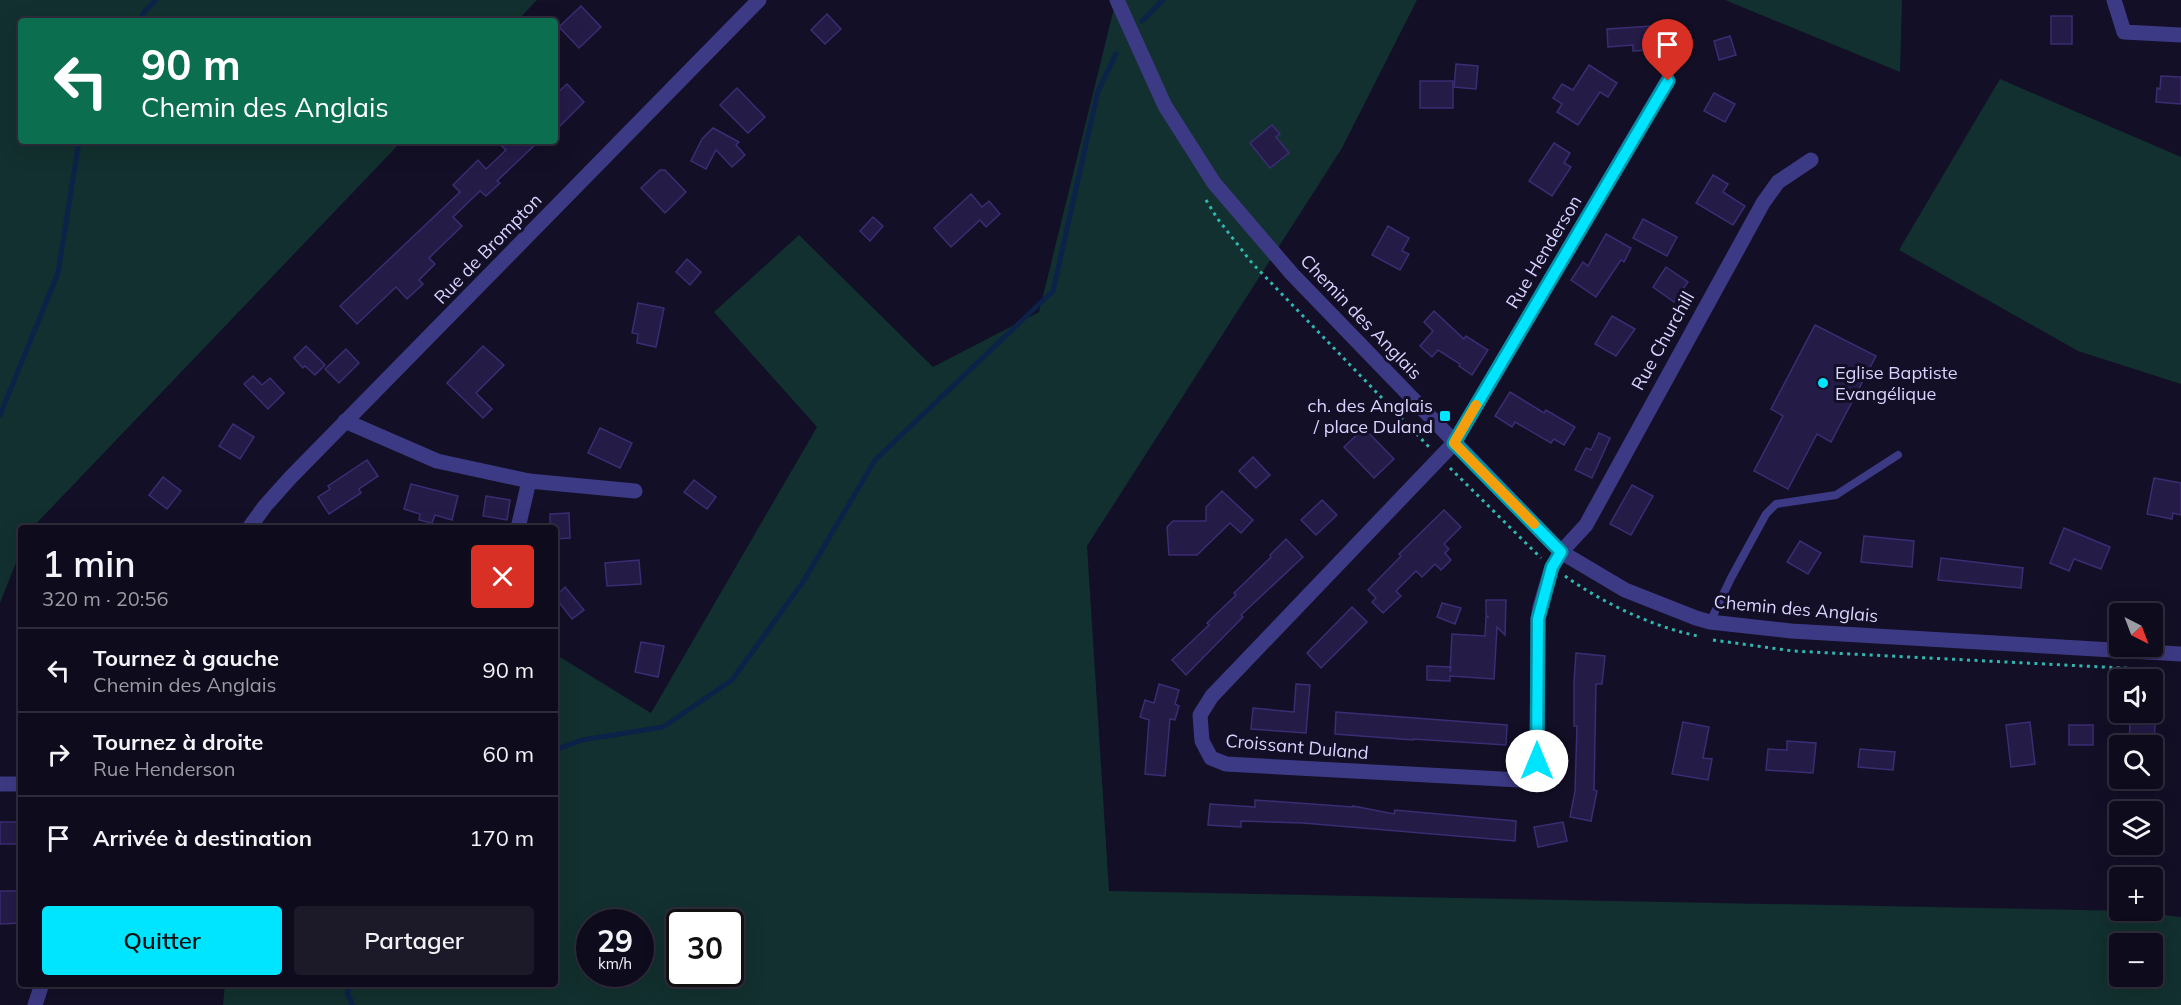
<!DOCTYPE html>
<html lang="fr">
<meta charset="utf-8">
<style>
body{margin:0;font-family:Mulish,sans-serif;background:#1c1929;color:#f1f3f6;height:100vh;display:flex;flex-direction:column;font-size:22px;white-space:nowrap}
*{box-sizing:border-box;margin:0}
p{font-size:20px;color:#9b9ba3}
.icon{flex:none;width:33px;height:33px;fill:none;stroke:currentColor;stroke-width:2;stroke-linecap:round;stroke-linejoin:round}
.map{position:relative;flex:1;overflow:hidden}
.details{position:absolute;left:18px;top:525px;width:540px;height:462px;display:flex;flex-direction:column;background:#0e0b1c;border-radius:6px;box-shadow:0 6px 24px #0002,0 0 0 2px #2e2b3b}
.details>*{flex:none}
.top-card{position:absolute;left:18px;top:18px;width:540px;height:126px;border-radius:6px;box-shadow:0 6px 24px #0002,0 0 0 2px #2e2b3b;background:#0b6e4f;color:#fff;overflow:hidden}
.needle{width:39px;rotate:138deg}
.controls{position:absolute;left:2109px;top:603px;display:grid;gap:12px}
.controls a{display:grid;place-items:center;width:54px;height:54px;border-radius:6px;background:#0e0b1c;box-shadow:0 6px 24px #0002,0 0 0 2px #2e2b3b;font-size:30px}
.speed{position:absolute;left:576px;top:909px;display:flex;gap:12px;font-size:30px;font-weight:700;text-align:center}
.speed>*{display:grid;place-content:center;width:78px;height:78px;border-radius:50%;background:#0e0b1c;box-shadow:0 6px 24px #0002,0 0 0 2px #2e2b3b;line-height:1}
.speed small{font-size:15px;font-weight:400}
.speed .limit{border:3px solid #111;border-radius:9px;background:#fff;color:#111}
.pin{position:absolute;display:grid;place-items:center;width:51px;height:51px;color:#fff;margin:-62px -26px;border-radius:50% 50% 50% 0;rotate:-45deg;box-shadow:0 0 6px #0007}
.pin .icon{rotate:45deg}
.me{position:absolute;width:66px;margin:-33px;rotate:0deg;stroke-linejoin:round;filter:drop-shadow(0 0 4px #0008)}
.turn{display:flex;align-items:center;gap:21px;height:126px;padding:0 24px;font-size:27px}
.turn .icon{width:78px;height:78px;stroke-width:2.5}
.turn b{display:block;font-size:42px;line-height:51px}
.round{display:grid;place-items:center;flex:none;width:63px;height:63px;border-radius:6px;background:#1c1929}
.head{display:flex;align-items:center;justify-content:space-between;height:102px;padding:0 24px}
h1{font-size:36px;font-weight:600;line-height:45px}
.primary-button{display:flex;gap:12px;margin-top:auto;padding:12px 24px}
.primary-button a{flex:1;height:69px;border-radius:6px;background:#00e5ff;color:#111;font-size:24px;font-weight:600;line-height:69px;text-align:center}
.primary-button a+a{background:#1c1929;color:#f1f3f6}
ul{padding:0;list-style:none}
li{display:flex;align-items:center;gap:18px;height:84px;padding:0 24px;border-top:2px solid #2e2b3b}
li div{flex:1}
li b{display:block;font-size:22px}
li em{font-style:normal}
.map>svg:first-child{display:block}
</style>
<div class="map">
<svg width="2181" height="1005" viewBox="0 0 2181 1005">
<rect width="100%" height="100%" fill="#130f26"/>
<!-- green -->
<g fill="#12302f" fill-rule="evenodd">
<path d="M0,0H537L517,21H21V141H402L32,528H21V550L0,603Z"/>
<path d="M1116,0H1417L1342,148L1087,546L1109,891L2130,911L2181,917V1005H223L225,984H555V654L651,713L817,427L714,312L799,235L933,367L1039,312ZM590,922H640V974H590ZM680,922H730V974H680ZM2120,944H2152V976H2120Z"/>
<path d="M1725,0H1902L1900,72Z"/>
<path d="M2000,79L2181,157V384L2078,351L1899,250Z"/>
</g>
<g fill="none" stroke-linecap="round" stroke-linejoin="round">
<!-- stream -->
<g stroke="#0c2248" stroke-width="5">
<path d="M139,21L145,11L156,0"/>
<path d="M1142,21L1163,0"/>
<path d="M0,415L58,273L79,141"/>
<path d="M555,750L582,740L663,727L732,680L803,582L875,460L1053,291L1098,91L1116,54"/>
<path d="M352,984L347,993L353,1005"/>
</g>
</g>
<!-- building -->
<g fill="#241b47" stroke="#3b2d73" stroke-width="1.5">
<path d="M581,6L601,27L579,48L559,27Z"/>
<path d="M827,14L841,29L825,44L811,30Z"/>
<rect x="2051" y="16" width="21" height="28"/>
<path d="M1651,26L1652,50L1633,51V45L1608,47L1607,29Z"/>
<path d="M1730,36L1736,55L1719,60L1714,41Z"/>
<path d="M1456,64L1478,66L1476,89L1454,87Z"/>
<path d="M1589,65L1617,83L1608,97L1600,92L1578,125L1557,112L1562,104L1553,98L1562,84L1573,90Z"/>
<path d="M2161,76L2181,77V104L2156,102L2157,88L2160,89Z"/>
<rect x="1420" y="81" width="33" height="27"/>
<path d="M567,84L584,102L555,131V95Z"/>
<path d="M737,88L765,117L748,133L720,105Z"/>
<path d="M1714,93L1735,104L1725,122L1704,111Z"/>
<path d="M1272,125L1280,134L1276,137L1289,153L1270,168L1250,143Z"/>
<path d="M713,128L739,142L736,145L745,155L732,167L716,150L706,169L691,161L702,139Z"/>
<path d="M497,141H539L497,181L500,183L486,196L480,191L453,217L462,226L429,258L435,264L419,280L423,284L407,299L396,287L357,324L340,306L460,192L453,185L478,160L486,169L506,150Z"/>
<path d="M1554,143L1570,153L1564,163L1571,167L1552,196L1529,181Z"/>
<path d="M660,170H665L686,192L665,213L641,188Z"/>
<path d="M1713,175L1728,184L1723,192L1745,206L1733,225L1696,203Z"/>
<path d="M971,194L982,207L989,201L1000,214L986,227L980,220L951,247L934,228Z"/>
<path d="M873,217L883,226L870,241L860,231Z"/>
<path d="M1643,219L1677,237L1667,256L1633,238Z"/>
<path d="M1388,226L1409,238L1402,251L1409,254L1400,270L1372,255Z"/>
<path d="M1606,234L1631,248L1624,262L1621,260L1596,297L1571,280L1583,262L1588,266Z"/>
<path d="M687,259L701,272L690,285L676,272Z"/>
<path d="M1666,267L1688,282L1674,302L1653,287Z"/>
<path d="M638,303L664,308L656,347L637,343L638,334L632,333Z"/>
<path d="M1434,311L1464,339L1466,336L1488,350L1472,375L1459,366L1460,364L1438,350L1432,357L1420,346L1433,331L1424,322Z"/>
<path d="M1612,316L1635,329L1616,356L1595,344Z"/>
<path d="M1815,325L1876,356L1831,442L1817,434L1788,489L1754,471L1783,416L1771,409Z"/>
<path d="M306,346L325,365L315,375L305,366L303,368L294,358Z"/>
<path d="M483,346L504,365L476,393L492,409L483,418L447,383Z"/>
<path d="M346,349L359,363L339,383L325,369Z"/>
<path d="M253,376L262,385L270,378L284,393L268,409L244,384Z"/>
<path d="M1510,392L1544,413L1546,410L1575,427L1564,445L1554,439L1551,443L1515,422L1512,427L1495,416Z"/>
<path d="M233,424L254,437L240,459L219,446Z"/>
<path d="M600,428L632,443L620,468L588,453Z"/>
<path d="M1364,428L1394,459L1374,478L1344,447Z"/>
<path d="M1599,433L1610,438L1592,478L1575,470L1586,448L1591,450Z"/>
<path d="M1253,457L1270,475L1256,488L1239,471Z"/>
<path d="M367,460L378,476L359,489L361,493L329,514L318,497L330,489L328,486Z"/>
<path d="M163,477L181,491L167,509L149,495Z"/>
<path d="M2154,478L2181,483V515L2173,513L2172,519L2147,514Z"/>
<path d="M694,480L716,497L707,509L684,492Z"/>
<path d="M411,484L458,496L452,520L435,515L432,523L419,520L420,514L404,509Z"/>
<path d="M1632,485L1653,496L1631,535L1610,524Z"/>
<path d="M1222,491L1253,520L1241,533L1230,523L1197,555H1169L1167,527L1173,521H1206V507Z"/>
<path d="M486,496L510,500L507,520L483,516Z"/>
<path d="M1322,500L1337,515L1316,535L1301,520Z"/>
<path d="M1444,510L1461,527L1444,544L1449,549L1445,553L1451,560L1441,570L1435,564L1422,577L1416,571L1396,591L1401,596L1383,613L1372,602L1376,598L1368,590L1401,556L1399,554Z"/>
<path d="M569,513L570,538L555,539V528H550V514Z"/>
<path d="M2064,528L2110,547L2101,569L2074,559L2069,571L2050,563Z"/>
<path d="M1864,536L1914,541L1912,567L1861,562Z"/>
<path d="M1286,539L1303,557L1241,615L1243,617L1186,675L1172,660L1209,625L1207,623L1236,595L1234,593L1271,557L1270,555Z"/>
<path d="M1800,541L1821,553L1808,574L1787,562Z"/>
<path d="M1941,558L2023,568L2021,588L1938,580Z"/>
<path d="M639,560L641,584L607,586L605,563Z"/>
<path d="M565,587L584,610L572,619L555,597Z"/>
<path d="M1486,600H1506L1505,635L1497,627L1494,679L1450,676V681L1427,680V666L1451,667L1450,672L1452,634L1485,636L1486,617H1488L1486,615Z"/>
<path d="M1442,603L1461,608L1455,624L1437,617Z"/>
<path d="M1352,607L1367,622L1321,668L1307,653Z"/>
<path d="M641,642L664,646L658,677L635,672Z"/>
<path d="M1576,653L1605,656L1602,684H1596L1594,790L1597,791L1591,821L1570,817L1575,791L1577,726H1574V682Z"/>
<path d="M1159,684L1179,690L1175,704L1179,706L1175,720L1170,719L1165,776L1145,774L1149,720L1140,717L1145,700L1154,703Z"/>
<path d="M1296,684L1310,685L1306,733L1251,729L1253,708L1294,712Z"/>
<path d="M1336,712L1507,725L1506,745L1413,739V740L1335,734Z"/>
<path d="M1683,722L1709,727L1703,758L1712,759L1708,780L1672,774Z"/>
<path d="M2030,722L2035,764L2011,767L2006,725Z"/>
<path d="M2130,723L2155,724L2154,746H2129Z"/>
<rect x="2069" y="725" width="24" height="20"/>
<path d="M1787,741L1816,743L1813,773L1766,770L1768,749L1787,750Z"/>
<path d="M1860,749L1895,752L1893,770L1858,767Z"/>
<path d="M1255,800L1353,807V806L1394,814L1395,810L1516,821L1515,841L1303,823L1241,821V827L1208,825L1210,804L1255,807Z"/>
<rect x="0" y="822" width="19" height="22"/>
<path d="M1563,822L1567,841L1538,847L1534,827Z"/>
<path d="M0,891H21V923L0,924Z"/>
</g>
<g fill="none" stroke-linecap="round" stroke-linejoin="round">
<!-- path -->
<g stroke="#2fb8b0" stroke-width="3" stroke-dasharray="3 4.5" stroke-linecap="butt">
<path d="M1206,200L1217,218L1252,263L1430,448"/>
<path d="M1450,468L1541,558"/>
<path d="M1565,576C1603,603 1653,627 1698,636"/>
<path d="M1713,640L1793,651L2161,670"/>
</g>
<!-- service -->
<path stroke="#3d3a85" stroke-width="8" d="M1710,622L1731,578L1766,514L1776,504L1836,495L1898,455"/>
<!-- minor -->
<g stroke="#3d3a85" stroke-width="15">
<path d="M2114,0L2124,32L2181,35"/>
<path d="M1668,80L1454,443L1212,696L1200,715L1202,741L1211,758L1226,764L1520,780L1533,774L1537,761L1538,619L1540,607L1552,567L1561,552L1586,525L1763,203L1778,182L1811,160"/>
<path d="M345,421L437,461L529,481L635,491"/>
<path d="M249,528L265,506L291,477L759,0"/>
<path d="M518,528L529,481"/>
<path d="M0,784H21"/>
<path d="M35,1005L42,984"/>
</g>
<!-- tertiary -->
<path stroke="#3d3a85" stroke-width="15" d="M1117,0L1165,106L1214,183L1292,274L1561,552L1625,590L1696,618L1710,622L1791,631L2181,654"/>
</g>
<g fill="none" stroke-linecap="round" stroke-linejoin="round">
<!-- route casing -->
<g stroke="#0095a6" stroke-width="15">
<path id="route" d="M1537,761L1538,619L1552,567L1561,552L1454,443L1668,81"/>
</g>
<!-- route -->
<use href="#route" stroke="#00e5ff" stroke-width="10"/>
<!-- slow -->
<path stroke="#f59e0b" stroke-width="10" d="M1476,405L1454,443L1534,524"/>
</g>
<!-- markers -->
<g fill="#00e5ff" stroke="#130f26" stroke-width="2">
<circle cx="1823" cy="383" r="6"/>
<rect x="1439" y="410" width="12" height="12" rx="3"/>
</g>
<g text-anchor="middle" stroke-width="6" stroke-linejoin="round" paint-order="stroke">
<!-- street labels -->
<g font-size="18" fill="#d9d4ff" stroke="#130f26">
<text transform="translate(488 249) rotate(-46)" y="6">Rue de Brompton</text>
<text transform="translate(1544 252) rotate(-59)" y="6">Rue Henderson</text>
<text transform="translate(1361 317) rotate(46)" y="6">Chemin des Anglais</text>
<text transform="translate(1663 341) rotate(-61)" y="6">Rue Churchill</text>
<text transform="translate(1796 609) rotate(5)" y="6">Chemin des Anglais</text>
<text transform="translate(1297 747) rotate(5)" y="6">Croissant Duland</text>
</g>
<!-- poi labels -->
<g font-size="18" fill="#d9d4ff" stroke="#130f26" text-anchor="start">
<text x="1835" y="379">Eglise Baptiste<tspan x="1835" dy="21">Evangélique</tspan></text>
<text x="1433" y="412" text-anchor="end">ch. des Anglais<tspan x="1433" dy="21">/ place Duland</tspan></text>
</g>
</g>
</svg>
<div class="controls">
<a><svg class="needle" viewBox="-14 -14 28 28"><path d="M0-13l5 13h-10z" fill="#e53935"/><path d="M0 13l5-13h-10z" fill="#9b9ba3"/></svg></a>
<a><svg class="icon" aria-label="sound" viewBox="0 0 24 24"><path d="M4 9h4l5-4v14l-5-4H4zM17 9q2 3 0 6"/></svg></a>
<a><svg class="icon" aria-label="search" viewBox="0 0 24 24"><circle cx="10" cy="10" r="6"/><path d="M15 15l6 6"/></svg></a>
<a><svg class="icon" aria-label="layers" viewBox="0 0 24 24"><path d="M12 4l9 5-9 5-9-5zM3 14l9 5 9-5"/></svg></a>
<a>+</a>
<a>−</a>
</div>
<div class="speed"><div>29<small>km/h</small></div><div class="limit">30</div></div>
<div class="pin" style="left:1668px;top:81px;background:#d93025"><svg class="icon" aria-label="arrive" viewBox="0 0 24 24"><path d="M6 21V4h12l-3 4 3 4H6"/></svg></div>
<svg class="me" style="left:1537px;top:761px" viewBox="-20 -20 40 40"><circle r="19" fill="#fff"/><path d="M0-13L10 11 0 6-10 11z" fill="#00e5ff"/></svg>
<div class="top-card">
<div class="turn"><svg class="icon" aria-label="left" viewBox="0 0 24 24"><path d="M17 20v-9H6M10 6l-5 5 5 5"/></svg><div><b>90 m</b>Chemin des Anglais</div></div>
</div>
<section class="details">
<div class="head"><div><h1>1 min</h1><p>320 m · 20:56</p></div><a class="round" style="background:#d93025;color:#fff"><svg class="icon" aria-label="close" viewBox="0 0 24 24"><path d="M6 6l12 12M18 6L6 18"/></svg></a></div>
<ul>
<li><svg class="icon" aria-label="left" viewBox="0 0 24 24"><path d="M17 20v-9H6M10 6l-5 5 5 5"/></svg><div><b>Tournez à gauche</b><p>Chemin des Anglais</p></div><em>90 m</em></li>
<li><svg class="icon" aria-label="right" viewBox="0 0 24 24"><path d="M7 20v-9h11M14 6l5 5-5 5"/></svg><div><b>Tournez à droite</b><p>Rue Henderson</p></div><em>60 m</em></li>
<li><svg class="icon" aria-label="arrive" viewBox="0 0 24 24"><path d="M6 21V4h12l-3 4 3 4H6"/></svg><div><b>Arrivée à destination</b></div><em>170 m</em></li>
</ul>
<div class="primary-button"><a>Quitter</a><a>Partager</a></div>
</section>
</div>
